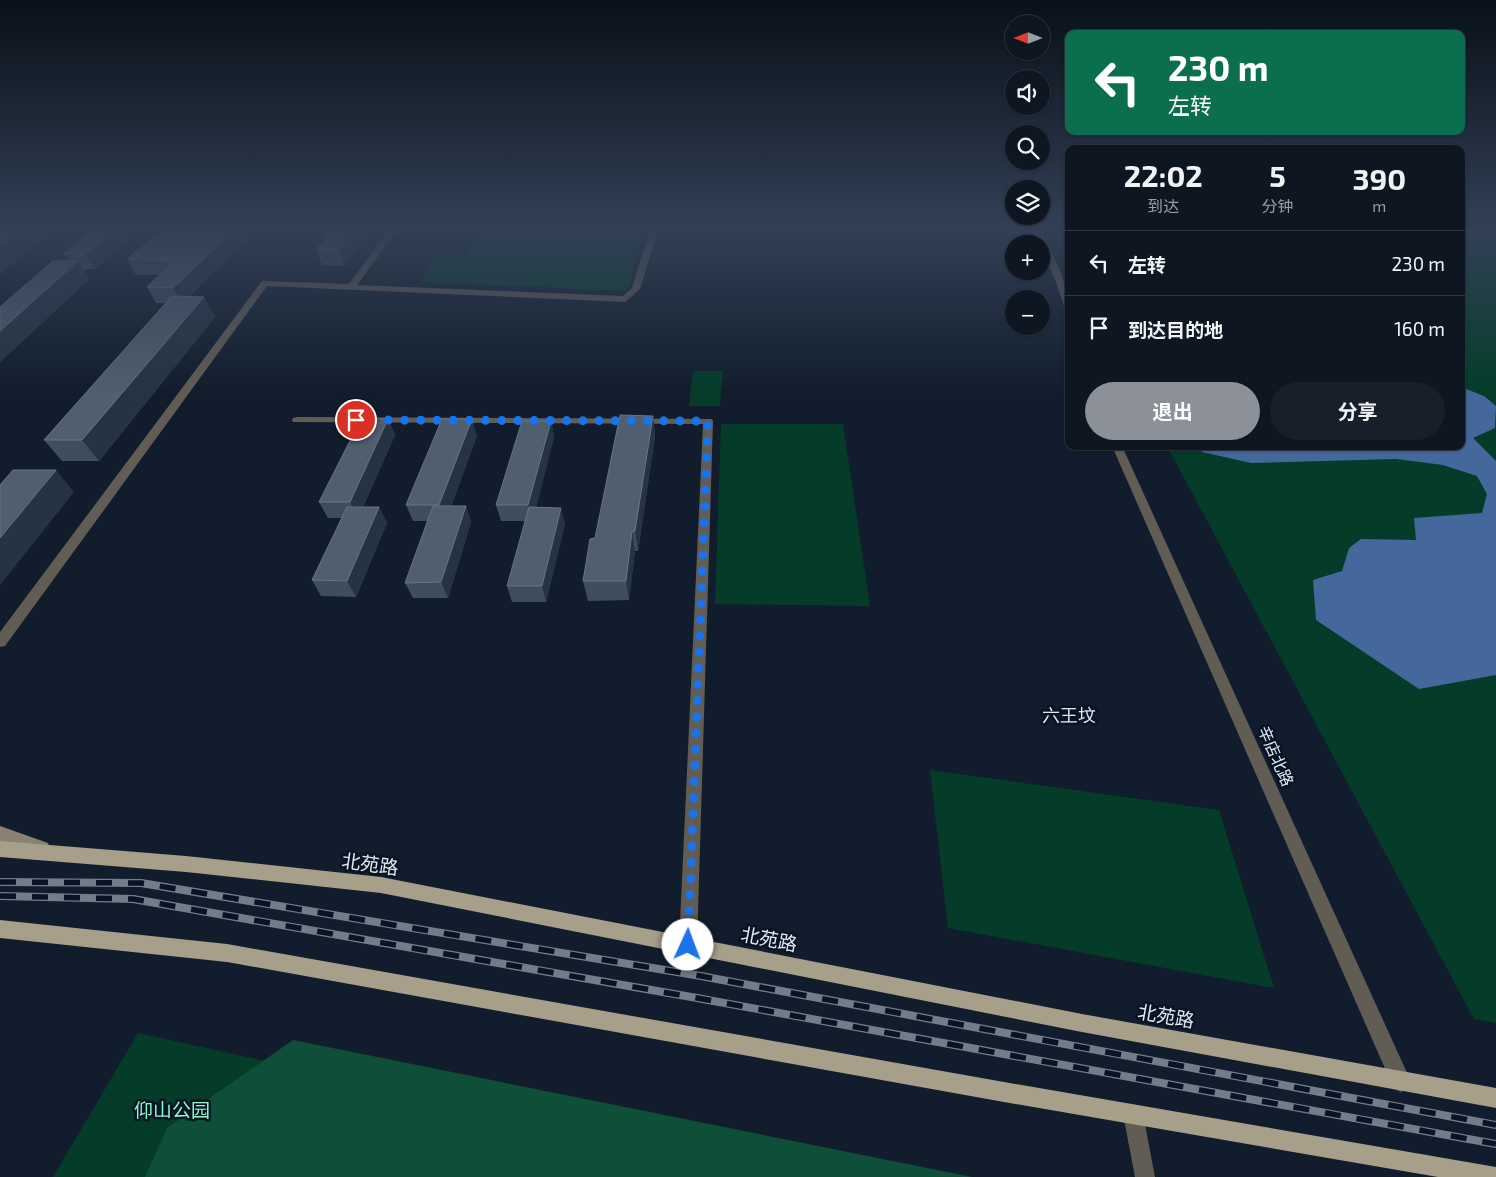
<!DOCTYPE html>
<html lang="zh">
<meta charset="utf-8">
<style>
body{margin:0;font-family:"Exo 2","Noto Sans SC",sans-serif;background:#161f2a;color:#f1f3f6;height:100vh;display:flex;flex-direction:column;font-size:19px;white-space:nowrap}
*{box-sizing:border-box;margin:0}
p{font-size:16px;color:#9a9fa5}
.icon{flex:none;width:28px;height:28px;fill:none;stroke:currentColor;stroke-width:2;stroke-linecap:round;stroke-linejoin:round}
.map{position:relative;flex:1;overflow:hidden}
.drawer{position:absolute;left:1065px;top:145px;width:400px;height:305px;display:flex;flex-direction:column;background:#0d1621;border-radius:10px;box-shadow:0 1px 4px #0004,0 0 0 1px #2d353f}
.drawer>*{flex:none}
.banner{position:absolute;left:1065px;top:30px;width:400px;height:105px;border-radius:10px;box-shadow:0 1px 4px #0004,0 0 0 1px #2d353f;background:#0b6e4f;color:#fff;overflow:hidden}
.needle{width:32px;rotate:270deg}
.tools{position:absolute;left:1005px;top:15px;display:grid;gap:10px}
.tools a{display:grid;place-items:center;width:45px;height:45px;border-radius:50%;background:#0d1621;box-shadow:0 1px 4px #0004,0 0 0 1px #2d353f;font-size:25px}
.pin{position:absolute;display:grid;place-items:center;width:42px;height:42px;color:#fff;margin:-21px;border:2px solid #fff;border-radius:50%;box-shadow:0 1px 5px #0007}
.me{position:absolute;width:55px;margin:-28px;rotate:2deg;stroke-linejoin:round;filter:drop-shadow(0 0 4px #0008)}
.turn{display:flex;align-items:center;gap:18px;height:105px;padding:0 20px;font-size:22px}
.turn .icon{width:65px;height:65px;stroke-width:2.5}
.turn b{display:block;font-size:35px;line-height:42px}
.eta{display:flex;justify-content:space-evenly;align-items:center;height:85px;text-align:center}
.eta b{font-size:30px;font-weight:700;line-height:35px}
.cta{display:flex;gap:10px;margin-top:auto;padding:10px 20px}
.cta a{flex:1;height:58px;border-radius:30px;background:#8c9099;color:#fff;font-size:20px;font-weight:700;line-height:58px;text-align:center}
.cta a+a{background:#161f2a;color:#f1f3f6}
ul{padding:0;list-style:none}
li{display:flex;align-items:center;gap:15px;height:65px;padding:0 20px;border-top:1px solid #2d353f}
li div{flex:1}
li b{display:block;font-size:19px}
li em{font-style:normal}
.map>svg:first-child{display:block}
</style>
<div class="map">
<svg width="1496" height="1177" viewBox="0 0 1496 1177">
<rect width="100%" height="100%" fill="#111d2c"/>
<!-- green -->
<g fill="#043c29">
<path d="M481,230H644L627,291L421,282L436,256L465,257Z"/>
<path d="M1461,230H1496V1023L1474,1019L1167,446H1461Z"/>
<path d="M693,371H723L720,406H689Z"/>
<path d="M721,424H843L870,606L715,604Z"/>
<path d="M930,770L1219,810L1274,988L948,928Z"/>
<path d="M138,1033L470,1106L447,1177H53Z"/>
</g>
<!-- forest -->
<path fill="#0f4e38" d="M293,1040L972,1177H145L167,1128Z"/>
<!-- water -->
<path fill="#44689b" d="M1461,387L1484,396L1496,406L1495,428L1473,438L1496,461V675L1419,689L1316,620L1313,580L1342,571L1349,548L1361,539L1416,540L1414,518L1482,513L1487,494L1477,476L1443,465L1396,459L1251,463L1202,452L1197,446H1461Z"/>
<g fill="none" stroke-linecap="round" stroke-linejoin="round">
<!-- street -->
<g fill="#625d54" fill-rule="evenodd">
<path d="M389,230H397L357,285L623,296L632,288L650,230H658L640,289L625,302L267,286L5,646L0,647V632L262,281L349,284Z"/>
<path d="M1033,230H1041C1053,256 1069,282 1069,312L1065,309L1055,279L1041,248V244H1039Z"/>
<path d="M297,417L712,419L713,421L697,945L694,951L688,954L682,951L679,945L703,424L293,422L292,420L293,418Z"/>
<path d="M1112,446H1122L1408,1075L1411,1082L1408,1089L1401,1092L1394,1089Z"/>
<path d="M1133,1104L1140,1107L1143,1114L1155,1177H1135L1123,1114L1126,1107Z"/>
</g>
<!-- secondary -->
<path fill="#898273" fill-rule="evenodd" d="M0,826L48,843L50,848L48,853L42,856L0,842Z"/>
<!-- primary -->
<g fill="#a89f8b" fill-rule="evenodd">
<path d="M0,841L186,856L381,877L1082,1014L1496,1088V1108L1082,1032L381,893L186,872L0,857Z"/>
<path d="M0,920L227,944L1004,1082L1496,1167V1177H1438L1004,1102L227,962L0,938Z"/>
</g>
<!-- rail casing -->
<g stroke="#737d8a" stroke-width="8">
<g id="rail">
<path d="M0,882L141,883L701,976L1496,1125"/>
<path d="M0,896L133,899L697,998L1496,1144"/>
</g>
</g>
<!-- rail -->
<use href="#rail" stroke="#081423" stroke-width="5.5" stroke-dasharray="16" stroke-linecap="butt"/>
</g>
<!-- wall -->
<g fill="#3f4e5e">
<path d="M92,230L95,269H83L89,279L0,362V307L69,261L64,254Z"/>
<path d="M162,230H256L189,297H204L215,317L99,461H62L44,440L166,303H156L147,287L159,275H136L127,259Z"/>
<path d="M333,230H371L344,266L322,265L316,250Z"/>
<path d="M653,416L655,436L638,551H635L629,600L588,601L583,581Z"/>
<path d="M388,419L395,435L363,507H379L387,523L356,597L321,596L312,580L342,518H328L319,502Z"/>
<path d="M551,421L554,437L536,507L565,524L546,602H512L507,586L525,521H501L496,505Z"/>
<path d="M477,436L451,506H466L471,522L448,598H413L405,583L428,521H413L406,505Z"/>
</g>
<!-- shaded-wall -->
<g fill="#253343">
<path d="M17,230H54L0,274V243Z"/>
<path d="M113,230H138L95,269L85,254Z"/>
<path d="M234,230H256L182,304L173,288Z"/>
<path d="M354,230H371L344,266L338,251Z"/>
<path d="M78,261L89,279L0,362V331Z"/>
<path d="M204,297L215,317L99,461L82,440Z"/>
<path d="M653,416L655,436L638,551L635,531Z"/>
<path d="M388,419L395,435L358,518L350,502Z"/>
<path d="M472,419L477,436L446,521L439,505Z"/>
<path d="M551,421L554,437L533,521L528,505Z"/>
<path d="M56,470L74,492L0,585V538Z"/>
<path d="M466,506L471,522L448,598L441,582Z"/>
<path d="M379,507L387,523L356,597L347,581Z"/>
<path d="M561,508L565,524L546,602L542,586Z"/>
<path d="M632,531L635,551L629,600L626,581Z"/>
</g>
<!-- building -->
<g fill="#505e6e" stroke="#677483">
<path d="M0,230H17L0,243Z"/>
<path d="M92,230H113L85,254H64Z"/>
<path d="M162,230H234L173,288L147,287L175,261L127,259Z"/>
<path d="M333,230H354L338,251L316,250Z"/>
<path d="M53,261H78L0,331V307Z"/>
<path d="M172,296L204,297L82,440H44Z"/>
<path d="M620,415L653,416L635,531H632L626,581H583L590,539L595,538Z"/>
<path d="M361,419H388L350,502H319Z"/>
<path d="M442,419H472L439,505H406Z"/>
<path d="M522,421H551L528,505H496Z"/>
<path d="M13,470H56L0,538V485Z"/>
<path d="M433,506H466L441,582L405,583Z"/>
<path d="M347,507H379L347,581L312,580Z"/>
<path d="M529,507L561,508L542,586H507Z"/>
</g>
<!-- sky -->
<linearGradient id="sky" x2="0" y2="1"><stop stop-color="#091018"/><stop offset="0.58" stop-color="#324056"/><stop offset="1" stop-color="#324056" stop-opacity="0"/></linearGradient>
<rect width="1496" height="394" fill="url(#sky)"/>
<g fill="none" stroke-linecap="round" stroke-linejoin="round">
<!-- route -->
<path stroke="#1a73e8" stroke-width="9" stroke-dasharray="0 16.2" d="M356,420L708,421L688,945"/>
</g>
<g text-anchor="middle" stroke-width="5" stroke-linejoin="round" paint-order="stroke">
<!-- street labels -->
<g font-size="16" fill="#e0e9f4" stroke="#081423">
<text transform="translate(1276 756) rotate(66)" y="6">辛店北路</text>
</g>
<!-- neighbourhood labels -->
<g font-size="18" fill="#e0e9f4" stroke="#081423">
<text x="1069" y="722">六王坟</text>
</g>
<!-- near-street labels -->
<g font-size="19" fill="#e0e9f4" stroke="#081423">
<text transform="translate(370 864) rotate(8)" y="7">北苑路</text>
<text transform="translate(769 939) rotate(11)" y="7">北苑路</text>
<text transform="translate(1166 1016) rotate(10)" y="7">北苑路</text>
</g>
<!-- near-park labels -->
<g font-size="19" fill="#8bf8c9" stroke="#081423">
<text x="172" y="1117">仰山公园</text>
</g>
</g>
</svg>
<div class="tools">
<a><svg class="needle" viewBox="-14 -14 28 28"><path d="M0-13l5 13h-10z" fill="#e53935"/><path d="M0 13l5-13h-10z" fill="#9a9fa5"/></svg></a>
<a><svg class="icon" aria-label="sound" viewBox="0 0 24 24"><path d="M4 9h4l5-4v14l-5-4H4zM17 9q2 3 0 6"/></svg></a>
<a><svg class="icon" aria-label="search" viewBox="0 0 24 24"><circle cx="10" cy="10" r="6"/><path d="M15 15l6 6"/></svg></a>
<a><svg class="icon" aria-label="layers" viewBox="0 0 24 24"><path d="M12 4l9 5-9 5-9-5zM3 14l9 5 9-5"/></svg></a>
<a>+</a>
<a>−</a>
</div>
<div class="pin" style="left:356px;top:420px;background:#d93025"><svg class="icon" aria-label="arrive" viewBox="0 0 24 24"><path d="M6 21V4h12l-3 4 3 4H6"/></svg></div>
<svg class="me" style="left:688px;top:945px" viewBox="-20 -20 40 40"><circle r="19" fill="#fff"/><path d="M0-13L10 11 0 6-10 11z" fill="#1a73e8"/></svg>
<div class="banner">
<div class="turn"><svg class="icon" aria-label="left" viewBox="0 0 24 24"><path d="M17 20v-9H6M10 6l-5 5 5 5"/></svg><div><b>230 m</b>左转</div></div>
</div>
<section class="drawer">
<div class="eta">
<div><b>22:02</b><p>到达</p></div>
<div><b>5</b><p>分钟</p></div>
<div><b>390</b><p>m</p></div>
</div>
<ul>
<li><svg class="icon" aria-label="left" viewBox="0 0 24 24"><path d="M17 20v-9H6M10 6l-5 5 5 5"/></svg><div><b>左转</b></div><em>230 m</em></li>
<li><svg class="icon" aria-label="arrive" viewBox="0 0 24 24"><path d="M6 21V4h12l-3 4 3 4H6"/></svg><div><b>到达目的地</b></div><em>160 m</em></li>
</ul>
<div class="cta"><a>退出</a><a>分享</a></div>
</section>
</div>
